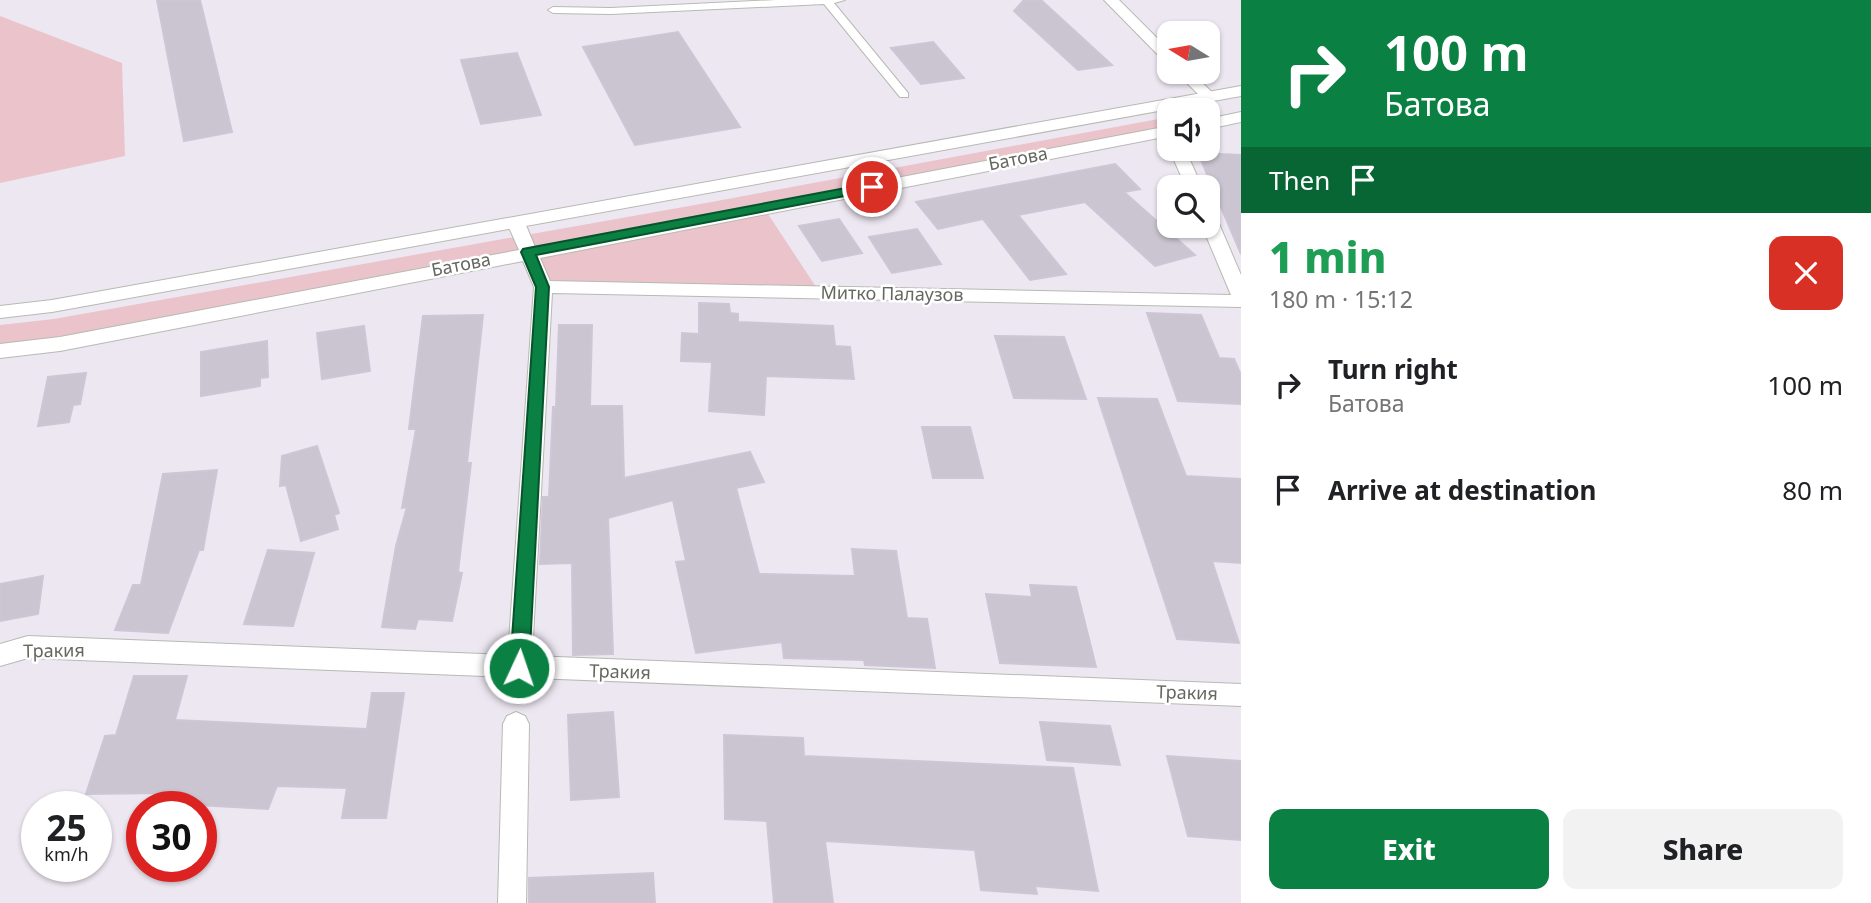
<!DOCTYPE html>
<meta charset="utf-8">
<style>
body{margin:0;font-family:"Noto Sans",sans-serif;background:#f2f2f2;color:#202124;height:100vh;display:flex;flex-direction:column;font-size:26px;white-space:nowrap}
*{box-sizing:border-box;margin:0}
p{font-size:23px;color:#757577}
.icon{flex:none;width:38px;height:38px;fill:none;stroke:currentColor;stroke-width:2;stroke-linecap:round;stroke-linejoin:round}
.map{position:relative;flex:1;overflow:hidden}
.drawer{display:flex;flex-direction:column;background:#fff;width:630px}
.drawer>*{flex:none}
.top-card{background:#0b8043;color:#fff;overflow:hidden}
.needle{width:46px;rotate:281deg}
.fabs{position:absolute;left:1157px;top:21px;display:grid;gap:14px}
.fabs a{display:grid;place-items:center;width:63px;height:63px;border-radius:14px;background:#fff;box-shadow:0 2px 5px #0004;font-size:35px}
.speed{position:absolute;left:21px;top:791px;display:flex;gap:14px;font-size:35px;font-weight:700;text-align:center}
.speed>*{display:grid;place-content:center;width:91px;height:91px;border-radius:50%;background:#fff;box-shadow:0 2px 5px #0004;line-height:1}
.speed small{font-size:18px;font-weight:400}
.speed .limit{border:10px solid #d22;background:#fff;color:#111}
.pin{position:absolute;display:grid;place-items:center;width:60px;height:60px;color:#fff;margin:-30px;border:4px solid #fff;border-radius:50%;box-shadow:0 2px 7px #0007}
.me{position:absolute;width:77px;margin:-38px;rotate:3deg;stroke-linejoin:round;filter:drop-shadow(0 0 5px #0008)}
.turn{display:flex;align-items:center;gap:24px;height:147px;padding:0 28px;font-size:32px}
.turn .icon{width:91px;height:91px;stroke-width:2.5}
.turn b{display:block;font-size:49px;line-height:60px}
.then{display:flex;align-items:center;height:66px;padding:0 28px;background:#0003;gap:14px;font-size:26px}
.round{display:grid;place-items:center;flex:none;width:74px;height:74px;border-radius:14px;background:#f2f2f2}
.headline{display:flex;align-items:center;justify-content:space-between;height:119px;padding:0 28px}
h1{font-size:42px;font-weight:800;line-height:52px;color:#1e9e55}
.action{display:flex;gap:14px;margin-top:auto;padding:14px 28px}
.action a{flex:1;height:80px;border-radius:14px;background:#0b8043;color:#fff;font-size:28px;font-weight:800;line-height:80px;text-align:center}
.action a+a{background:#f2f2f2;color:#202124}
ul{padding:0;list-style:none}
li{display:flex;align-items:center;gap:21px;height:105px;padding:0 28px}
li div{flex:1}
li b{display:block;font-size:26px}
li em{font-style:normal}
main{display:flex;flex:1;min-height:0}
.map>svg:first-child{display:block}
</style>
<main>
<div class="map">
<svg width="1241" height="903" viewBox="0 0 1241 903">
<rect width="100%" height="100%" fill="#ede7f1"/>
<!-- green -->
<g fill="#eac3cb">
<path d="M0,16L122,63L125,156L0,183Z"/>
<path d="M1169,117V131L764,208L820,293L543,287L528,252L0,351V325L54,319L706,203Z"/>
</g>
<!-- building -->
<g fill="#cac5d0" stroke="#cec5d7" stroke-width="2">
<path d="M157,0H200L232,132L184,141Z"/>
<path d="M1024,0H1041L1112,65L1078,70L1014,11Z"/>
<path d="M678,32L740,127L635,145L583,47Z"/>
<path d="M933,42L964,78L921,84L891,48Z"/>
<path d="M517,53L541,115L481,124L461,60Z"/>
<path d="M1198,153L1241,155V254Z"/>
<path d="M1115,164L1140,189L1124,192L1195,255L1155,266L1085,202L1018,215L1066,274L1030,280L983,219L938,229L916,202Z"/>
<path d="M839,219L862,253L822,261L799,226Z"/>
<path d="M917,229L941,264L892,273L869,237Z"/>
<path d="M699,303L729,304L730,313L738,314V322L833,326L835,346L850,347L854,379L766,376L764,415L709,411L712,362L681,361L682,333L699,334Z"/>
<path d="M1147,313L1201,315L1219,358L1234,359L1241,375V404L1178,401Z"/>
<path d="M483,315L467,463H471L458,572L462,573L452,621L418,619L415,629L382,627L396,546L407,507L402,508L416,429H409L423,316Z"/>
<path d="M559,325H592L590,406H622L624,478L750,452L764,482L736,488L759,574L855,576L852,549L896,551L907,618L927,619L935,668L865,665L864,660L784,658L782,642L696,653L676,562L686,561L673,500L608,518L613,654L573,655L572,563L540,564L543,497H549L553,407H556Z"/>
<path d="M364,326L370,371L322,379L317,333Z"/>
<path d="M995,336L1064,337L1086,399L1014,398Z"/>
<path d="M267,341L268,377L260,378V386L201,396V352Z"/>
<path d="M86,373L80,404L73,405L69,422L38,426L48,377Z"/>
<path d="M1098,398L1157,399L1186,476L1241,479V563L1212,561L1239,643L1177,639Z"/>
<path d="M922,427H970L983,478H933Z"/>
<path d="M317,446L339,513L334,515L338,529L301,541L286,485L280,486L282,456Z"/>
<path d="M217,470L203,550H199L168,633L115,630L133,585H141L163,474Z"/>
<path d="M268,550L314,553L293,626L244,624Z"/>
<path d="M43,576L38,614L0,621V584Z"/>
<path d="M1030,585L1076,587L1096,667L1000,663L986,594L1032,597Z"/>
<path d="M134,676H187L175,720L367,729L372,693H404L386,818H342L347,788L277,786L268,809L162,803L166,793L86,794L105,736L116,735Z"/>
<path d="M613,712L619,797L571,800L568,715Z"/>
<path d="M1040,722L1110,726L1120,765L1047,760Z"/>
<path d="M724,735L803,738L804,756L1073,768L1098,891L1035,886L1037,894L981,890L975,850L825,841L833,903H774L767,821L725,819Z"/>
<path d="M1167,756L1241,761V840L1188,836Z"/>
<path d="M653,873L655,903H529V878Z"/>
</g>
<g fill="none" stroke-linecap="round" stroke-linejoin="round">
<!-- service casing -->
<g stroke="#b7bab2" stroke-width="2">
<path id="service" d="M776,0H845L834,3L908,93V97H900L824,4L611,14L553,13L548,10L553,7L611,8Z"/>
</g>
<!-- minor casing -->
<g stroke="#b7bab2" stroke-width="2">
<g id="minor">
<path d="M1104,0H1119L1169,50V62L1164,61Z"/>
<path d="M1176,72H1191L1217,97L1209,102L1204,100Z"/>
<path d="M1241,112V122L1208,129V119Z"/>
<path d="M1169,126V136L540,258L550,281L1231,295L1202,226H1208V214L1217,219L1241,275V307L552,293L532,656L1241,684V706L28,658L0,666V644L28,636L508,655L534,287L523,261L60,351L0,358V344L60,337L519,250L507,223L516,218L525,223L535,247Z"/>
<path d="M1169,149H1185L1202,187H1186Z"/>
<path d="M516,712L525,716L529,724L526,903H498L503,724L507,716Z"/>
</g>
</g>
<!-- secondary casing -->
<g stroke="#b7bab2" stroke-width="2">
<path id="secondary" d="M1241,86V96L52,312L0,318V306L52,300Z"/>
</g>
<!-- service -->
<use href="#service" fill="#fff" fill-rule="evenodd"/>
<!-- minor -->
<use href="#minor" fill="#fff" fill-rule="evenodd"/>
<!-- secondary -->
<use href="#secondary" fill="#fff" fill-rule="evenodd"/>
</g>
<!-- route -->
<path fill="#0b8043" stroke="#07532c" stroke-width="2" d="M872,183L878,187L876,190L536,255L549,287L529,668L526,673L519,676L513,673L510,668L536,287L521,252L523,249Z"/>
<g text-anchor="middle" stroke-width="5" stroke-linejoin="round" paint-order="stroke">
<!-- street labels -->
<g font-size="18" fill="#65685e" stroke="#fff">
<text transform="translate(1018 159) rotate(-11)" y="6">Батова</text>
<text transform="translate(461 265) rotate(-11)" y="6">Батова</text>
<text transform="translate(892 294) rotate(1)" y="6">Митко Палаузов</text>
<text transform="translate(54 651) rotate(-1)" y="6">Тракия</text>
<text transform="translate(620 672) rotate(2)" y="6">Тракия</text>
<text transform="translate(1187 693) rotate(2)" y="6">Тракия</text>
</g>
</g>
</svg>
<div class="fabs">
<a><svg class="needle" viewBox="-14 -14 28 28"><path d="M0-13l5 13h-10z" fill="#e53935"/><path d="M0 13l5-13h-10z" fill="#757577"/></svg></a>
<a><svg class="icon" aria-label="sound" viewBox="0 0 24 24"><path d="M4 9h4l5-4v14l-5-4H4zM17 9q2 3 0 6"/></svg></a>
<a><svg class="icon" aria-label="search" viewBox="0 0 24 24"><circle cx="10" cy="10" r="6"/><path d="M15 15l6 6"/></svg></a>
</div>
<div class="speed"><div>25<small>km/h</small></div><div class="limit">30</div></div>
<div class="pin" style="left:872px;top:187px;background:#d93025"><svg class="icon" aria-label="arrive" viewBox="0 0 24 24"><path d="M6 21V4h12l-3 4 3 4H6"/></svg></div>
<svg class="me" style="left:519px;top:668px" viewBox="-20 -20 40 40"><circle r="17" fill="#0b8043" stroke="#fff" stroke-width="3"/><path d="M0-11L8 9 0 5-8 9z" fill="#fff"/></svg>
</div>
<section class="drawer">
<div class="top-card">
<div class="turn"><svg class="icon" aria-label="right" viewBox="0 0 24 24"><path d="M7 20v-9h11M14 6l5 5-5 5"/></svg><div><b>100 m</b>Батова</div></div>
<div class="then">Then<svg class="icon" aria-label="arrive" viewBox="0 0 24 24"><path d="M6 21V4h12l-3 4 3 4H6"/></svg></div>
</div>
<div class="headline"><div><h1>1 min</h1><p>180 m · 15:12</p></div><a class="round" style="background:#d93025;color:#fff"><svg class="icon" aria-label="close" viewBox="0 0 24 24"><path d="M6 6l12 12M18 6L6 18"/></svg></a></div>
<ul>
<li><svg class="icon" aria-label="right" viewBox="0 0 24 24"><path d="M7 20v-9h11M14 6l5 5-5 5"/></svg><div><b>Turn right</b><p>Батова</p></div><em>100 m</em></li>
<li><svg class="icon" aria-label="arrive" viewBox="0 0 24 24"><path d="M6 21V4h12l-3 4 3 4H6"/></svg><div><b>Arrive at destination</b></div><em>80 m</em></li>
</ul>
<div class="action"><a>Exit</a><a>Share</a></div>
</section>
</main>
